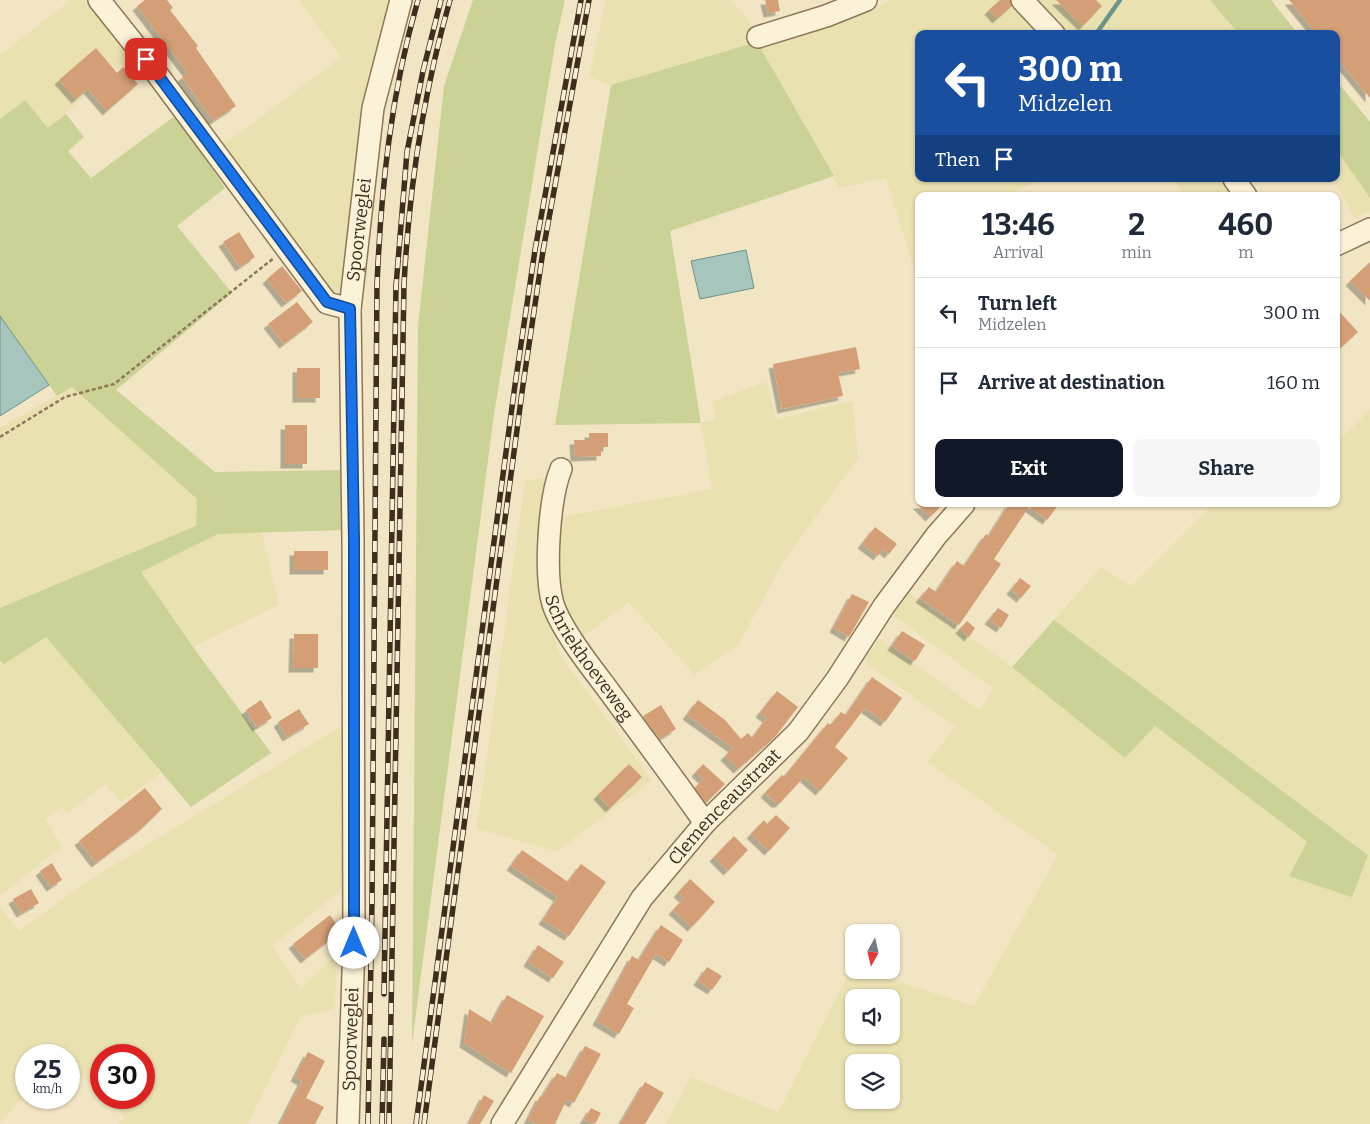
<!DOCTYPE html>
<style>
body{margin:0;font-family:Bitter,serif;background:#f6f6f7;color:#1f2937;height:100vh;display:flex;flex-direction:column;font-size:19px;white-space:nowrap}
*{box-sizing:border-box;margin:0}
p{font-size:16px;color:#747a83}
.icon{flex:none;width:28px;height:28px;fill:none;stroke:currentColor;stroke-width:2;stroke-linecap:round;stroke-linejoin:round}
.map{position:relative;flex:1;overflow:hidden}
.drawer{position:absolute;left:915px;top:192px;width:425px;height:315px;display:flex;flex-direction:column;background:#fff;border-radius:10px;box-shadow:0 1px 4px #0004}
.drawer>*{flex:none}
.top-card{position:absolute;left:915px;top:30px;width:425px;height:152px;border-radius:10px;box-shadow:0 1px 4px #0004;background:#1a4fa0;color:#fff;overflow:hidden}
.needle{width:32px;rotate:188deg}
.controls{position:absolute;left:845px;top:924px;display:grid;gap:10px}
.controls a{display:grid;place-items:center;width:55px;height:55px;border-radius:10px;background:#fff;box-shadow:0 1px 4px #0004;font-size:25px}
.speed{position:absolute;left:15px;top:1044px;display:flex;gap:10px;font-size:25px;font-weight:700;text-align:center}
.speed>*{display:grid;place-content:center;width:65px;height:65px;border-radius:50%;background:#fff;box-shadow:0 1px 4px #0004;line-height:1}
.speed small{font-size:12px;font-weight:400}
.speed .limit{border:8px solid #d22;background:#fff;color:#111}
.pin{position:absolute;display:grid;place-items:center;width:42px;height:42px;color:#fff;margin:-21px;border-radius:10px;box-shadow:0 2px 8px #0006}
.me{position:absolute;width:55px;margin:-28px;rotate:0deg;stroke-linejoin:round;filter:drop-shadow(0 0 4px #0008)}
.turn{display:flex;align-items:center;gap:18px;height:105px;padding:0 20px;font-size:22px}
.turn .icon{width:65px;height:65px;stroke-width:2.5}
.turn b{display:block;font-size:35px;line-height:42px}
.then{display:flex;align-items:center;height:48px;padding:0 20px;background:#0003;gap:10px;font-size:19px}
.eta{display:flex;justify-content:space-evenly;align-items:center;height:85px;text-align:center}
.eta b{font-size:30px;font-weight:700;line-height:35px}
.action{display:flex;gap:10px;margin-top:auto;padding:10px 20px}
.action a{flex:1;height:58px;border-radius:10px;background:#111827;color:#fff;font-size:20px;font-weight:700;line-height:58px;text-align:center}
.action a+a{background:#f6f6f7;color:#1f2937}
ul{padding:0;list-style:none}
li{display:flex;align-items:center;gap:15px;height:70px;padding:0 20px;border-top:1px solid #e0e1e3}
li div{flex:1}
li b{display:block;font-size:19px}
li em{font-style:normal}
.map>svg:first-child{display:block}
</style>
<div class="map">
<svg width="1370" height="1124" viewBox="0 0 1370 1124">
<defs>
<filter id="shadow"><feDropShadow dx="-4.5" dy="4.5" stdDeviation="0" flood-color="#0004"/></filter>
</defs>
<rect width="100%" height="100%" fill="#f2e5c4"/>
<!-- farmland -->
<g fill="#e9e1b0" fill-rule="evenodd">
<path d="M71,0H92L135,52L48,129L25,100L0,119V55Z"/>
<path d="M299,0H392L343,294H327L223,145L341,57Z"/>
<path d="M606,0H731L748,19L757,42L875,8L890,0H1210L1239,34H919V179H1043L1014,192L1016,196H919V284L886,178L839,188L757,42L611,85L589,77Z"/>
<path d="M1336,149L1370,198V211L1355,218L1333,179H1336Z"/>
<path d="M1174,179H1224L1234,196H1184Z"/>
<path d="M767,382L776,419L853,401L858,458L783,562L739,644L695,675L629,602L580,639L559,591L556,549L560,517L712,489L701,423L715,419L712,401Z"/>
<path d="M72,387L197,499L196,526L0,608V428Z"/>
<path d="M1370,409V1124H666L691,1077L778,1112L852,967L854,970H861L974,1006L1058,855L928,762L955,727L864,661L879,638L979,710L994,689L893,615L909,593L1012,667L1125,757L1155,726L1307,843L1289,876L1368,854L1054,620L1101,567L1131,586L1213,504H1336V437H1342ZM854,998H891V1035H854ZM854,1062H891V1100H854Z"/>
<path d="M549,477L540,572L559,654L652,780L557,851L477,829L525,481Z"/>
<path d="M262,533L279,605L193,647L141,572L218,534Z"/>
<path d="M46,637L161,773L121,802L106,784L67,813L62,806L45,819L62,846L0,896V666Z"/>
<path d="M343,725L346,886L272,946L301,988L337,954L335,1009L300,1017L248,1124H118L125,1117L105,1098H144V1055H101V1094L69,1063V1055H26V1094L0,1123V907L19,931L85,883Z"/>
</g>
<!-- green -->
<g fill="#cad296">
<path d="M473,0H565L556,39L494,414L412,1044L418,326L444,86Z"/>
<path d="M1210,0H1271L1298,34H1239Z"/>
<path d="M757,42L834,176L670,231L701,423L555,425L611,85Z"/>
<path d="M1336,80L1370,122V198L1336,149Z"/>
<path d="M25,100L48,128L66,114L84,137L68,151L91,178L176,115L225,188L177,226L232,293L116,390L215,472L344,470L345,530L218,534L141,572L193,647L271,753L191,807L46,637L4,664L0,661V608L196,526L197,499L72,387L57,396L0,316V119Z"/>
<path d="M1054,620L1368,855L1352,897L1289,876L1307,842L1155,726L1125,758L1012,667Z"/>
</g>
<!-- water -->
<g fill="#a6c5bc" stroke="#6c948b">
<path d="M746,250L754,288L700,299L691,261Z"/>
<path d="M0,316L49,385L0,416Z"/>
</g>
<g fill="none" stroke-linecap="round" stroke-linejoin="round">
<!-- stream -->
<path stroke="#6c948b" stroke-width="4.5" d="M1096,34L1120,0"/>
</g>
<!-- building -->
<g fill="#d49f76" filter="url(#shadow)">
<path d="M145,0H167L173,8L170,10L198,46L196,48L236,106L213,121L182,77L188,73L137,6Z"/>
<path d="M765,0H778L780,11L768,13Z"/>
<path d="M1000,0H1010L1012,6L997,19L989,10Z"/>
<path d="M1056,0H1096L1102,6L1083,26Z"/>
<path d="M1289,0H1370V98L1336,57V34H1317Z"/>
<path d="M96,48L117,73L123,67L138,84L107,111L88,89L76,99L59,80Z"/>
<path d="M239,232L255,257L240,267L223,242Z"/>
<path d="M1370,262V301L1350,281Z"/>
<path d="M282,266L302,291L286,303L267,279Z"/>
<path d="M297,302L313,322L284,344L268,324Z"/>
<path d="M1336,308L1358,332L1336,352Z"/>
<path d="M856,347L860,369L838,373L843,396L782,409L773,364Z"/>
<rect x="297" y="368" width="23" height="30"/>
<rect x="285" y="425" width="22" height="39"/>
<path d="M589,433H608V447H601V456L575,457L574,440H589Z"/>
<path d="M917,504H943L930,517Z"/>
<path d="M1009,504H1059L1047,520L1029,507L994,559L1001,564L959,625L920,598L929,587L936,592L957,561L964,566L986,534L989,536Z"/>
<path d="M875,527L897,544L889,554L883,549L878,556L862,544Z"/>
<rect x="294" y="551" width="34" height="19"/>
<path d="M1020,578L1031,586L1021,598L1011,590Z"/>
<path d="M852,594L869,602L849,637L834,628Z"/>
<path d="M998,608L1009,615L1001,628L989,620Z"/>
<path d="M967,621L975,628L969,637L960,629Z"/>
<path d="M902,631L925,645L915,661L892,646Z"/>
<path d="M294,634H318V668H293Z"/>
<path d="M872,677L902,698L885,722L865,708L835,747L848,758L820,791L804,777L780,803H776L765,793L782,775L784,777L828,723L831,725L841,712L846,715Z"/>
<path d="M777,691L798,707L775,737L738,769L725,756L733,748L687,715L698,700L725,720L741,739L748,733L752,738L767,718L760,713Z"/>
<path d="M261,700L272,718L257,727L246,710Z"/>
<path d="M661,705L676,729L660,739L643,716Z"/>
<path d="M299,709L309,724L287,737L278,722Z"/>
<path d="M629,764L642,777L610,808L598,795Z"/>
<path d="M703,764L725,784L706,803L695,788L703,779L696,772Z"/>
<path d="M145,788L162,809L141,829L96,863L79,841Z"/>
<path d="M776,815L790,828L769,851L751,834L764,820L767,824Z"/>
<path d="M734,836L748,850L728,871L714,857Z"/>
<path d="M522,850L568,882L581,864L606,882L569,936L543,920L558,897L511,866Z"/>
<path d="M52,863L62,880L51,887L40,871Z"/>
<path d="M690,879L715,902L692,927L673,910L684,898L678,893Z"/>
<path d="M31,889L39,903L21,913L13,899Z"/>
<path d="M330,915L341,931L305,959L293,944Z"/>
<path d="M661,925L683,940L669,962L656,954L627,1004L634,1008L619,1034L597,1021L632,956L639,960Z"/>
<path d="M538,945L564,962L553,978L528,962Z"/>
<path d="M707,967L722,976L712,990L698,981Z"/>
<path d="M507,995L544,1016L511,1073L464,1043L469,1009L492,1023Z"/>
<path d="M585,1046L601,1054L574,1103L567,1099L555,1124H537L528,1120L540,1096L542,1097L557,1073L567,1078Z"/>
<path d="M308,1052L325,1061L306,1098L324,1107L315,1124H280L302,1081L295,1077Z"/>
<path d="M645,1082L664,1093L645,1124H620Z"/>
<path d="M484,1095L494,1101L480,1124H469Z"/>
<path d="M591,1108L601,1113L595,1124L584,1120Z"/>
</g>
<g fill="none" stroke-linecap="round" stroke-linejoin="round">
<!-- minor casing -->
<g stroke="#8f7658" stroke-width="24">
<g id="minor">
<path d="M99,0L146,59L327,303L350,309"/>
<path d="M1022,0L1054,34"/>
<path d="M758,37L826,16L866,0"/>
<path d="M1234,179L1246,196"/>
<path d="M1336,245L1370,229"/>
<path id="s1" d="M561,469C549,498 544,574 553,604C561,629 590,666 606,687C639,732 673,777 705,823"/>
<path id="s2" d="M348,1124L354,943L353,539L350,309L373,108L401,0"/>
<path id="s3" d="M502,1124L642,898L705,823L798,732L837,679L884,606L936,536L964,504"/>
</g>
</g>
<!-- path -->
<path stroke="#8f7658" stroke-width="2.5" stroke-dasharray="4 2.5" stroke-linecap="butt" d="M0,437L65,397L114,384L274,258"/>
<!-- minor -->
<use href="#minor" stroke="#fcf2d8" stroke-width="21"/>
<!-- rail casing -->
<g stroke="#3d2e1e" stroke-width="5.5">
<g id="rail">
<path d="M384,994L396,286L407,152L423,71L441,0"/>
<path d="M368,1124L372,902L377,285C381,188 391,93 418,0"/>
<path d="M382,1124L384,1039"/>
<path d="M389,1124L404,285C409,188 423,94 450,0"/>
<path d="M416,1124L515,385L535,250L581,0"/>
<path d="M424,1124L523,385L543,251L589,0"/>
</g>
</g>
<!-- rail -->
<use href="#rail" stroke="#f9efd4" stroke-width="4" stroke-dasharray="11" stroke-linecap="butt"/>
</g>
<g fill="none" stroke-linecap="round" stroke-linejoin="round">
<!-- route casing -->
<g stroke="#114b97" stroke-width="12">
<path id="route" d="M146,59L327,302L350,309L354,540V943"/>
</g>
<!-- route -->
<use href="#route" stroke="#1a73e8" stroke-width="9"/>
</g>
<g text-anchor="middle" stroke-width="5" stroke-linejoin="round" paint-order="stroke">
<!-- street labels -->
<g font-size="18" fill="#3d2e1e" stroke="#f9efd4">
<text dy="6" stroke="none"><textPath href="#s2" startOffset="895">Spoorweglei</textPath></text>
<text dy="6" stroke="none"><textPath href="#s1" startOffset="201">Schriekhoeveweg</textPath></text>
<text dy="6" stroke="none"><textPath href="#s3" startOffset="389">Clemenceaustraat</textPath></text>
<text dy="6" stroke="none"><textPath href="#s2" startOffset="85">Spoorweglei</textPath></text>
</g>
</g>
</svg>
<div class="controls">
<a><svg class="needle" viewBox="-14 -14 28 28"><path d="M0-13l5 13h-10z" fill="#e53935"/><path d="M0 13l5-13h-10z" fill="#747a83"/></svg></a>
<a><svg class="icon" aria-label="sound" viewBox="0 0 24 24"><path d="M4 9h4l5-4v14l-5-4H4zM17 9q2 3 0 6"/></svg></a>
<a><svg class="icon" aria-label="layers" viewBox="0 0 24 24"><path d="M12 4l9 5-9 5-9-5zM3 14l9 5 9-5"/></svg></a>
</div>
<div class="speed"><div>25<small>km/h</small></div><div class="limit">30</div></div>
<div class="pin" style="left:146px;top:59px;background:#d93025"><svg class="icon" aria-label="arrive" viewBox="0 0 24 24"><path d="M6 21V4h12l-3 4 3 4H6"/></svg></div>
<svg class="me" style="left:354px;top:943px" viewBox="-20 -20 40 40"><circle r="19" fill="#fff"/><path d="M0-13L10 11 0 6-10 11z" fill="#1a73e8"/></svg>
<div class="top-card">
<div class="turn"><svg class="icon" aria-label="left" viewBox="0 0 24 24"><path d="M17 20v-9H6M10 6l-5 5 5 5"/></svg><div><b>300 m</b>Midzelen</div></div>
<div class="then">Then<svg class="icon" aria-label="arrive" viewBox="0 0 24 24"><path d="M6 21V4h12l-3 4 3 4H6"/></svg></div>
</div>
<section class="drawer">
<div class="eta">
<div><b>13:46</b><p>Arrival</p></div>
<div><b>2</b><p>min</p></div>
<div><b>460</b><p>m</p></div>
</div>
<ul>
<li><svg class="icon" aria-label="left" viewBox="0 0 24 24"><path d="M17 20v-9H6M10 6l-5 5 5 5"/></svg><div><b>Turn left</b><p>Midzelen</p></div><em>300 m</em></li>
<li><svg class="icon" aria-label="arrive" viewBox="0 0 24 24"><path d="M6 21V4h12l-3 4 3 4H6"/></svg><div><b>Arrive at destination</b></div><em>160 m</em></li>
</ul>
<div class="action"><a>Exit</a><a>Share</a></div>
</section>
</div>
